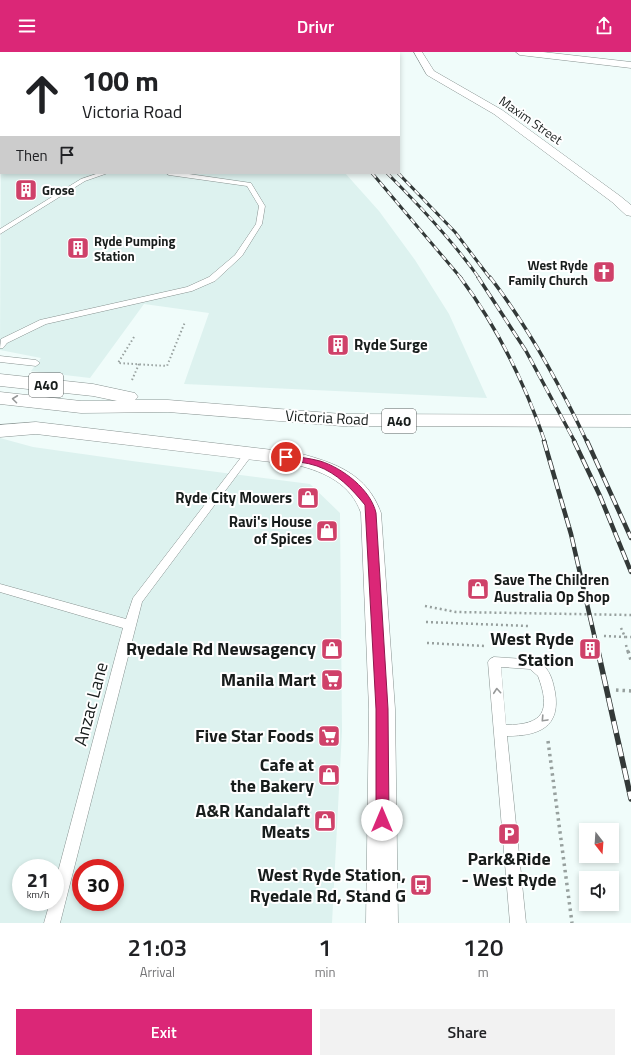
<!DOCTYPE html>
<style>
body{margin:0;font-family:"Titillium Web",sans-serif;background:#f2f2f2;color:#202124;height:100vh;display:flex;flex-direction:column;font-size:15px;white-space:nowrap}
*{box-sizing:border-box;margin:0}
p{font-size:13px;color:#757577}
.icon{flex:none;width:22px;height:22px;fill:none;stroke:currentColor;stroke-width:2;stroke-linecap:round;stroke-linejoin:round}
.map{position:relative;height:871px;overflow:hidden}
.drawer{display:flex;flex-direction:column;background:#fff;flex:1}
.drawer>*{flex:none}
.top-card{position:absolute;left:0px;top:0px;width:400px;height:122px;box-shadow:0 2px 6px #0003;background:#fff;color:#202124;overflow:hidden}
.needle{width:26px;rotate:163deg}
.buttons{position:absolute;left:579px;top:771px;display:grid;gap:8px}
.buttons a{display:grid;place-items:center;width:40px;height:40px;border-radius:0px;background:#fff;box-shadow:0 2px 6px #0003;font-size:20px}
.speed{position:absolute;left:12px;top:807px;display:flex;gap:8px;font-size:20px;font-weight:700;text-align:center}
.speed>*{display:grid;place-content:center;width:52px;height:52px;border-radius:50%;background:#fff;box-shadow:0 2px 6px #0003;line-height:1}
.speed small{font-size:10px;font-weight:400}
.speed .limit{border:6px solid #d22;background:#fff;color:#111}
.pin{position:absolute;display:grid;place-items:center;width:34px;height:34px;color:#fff;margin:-17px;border:2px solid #fff;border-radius:50%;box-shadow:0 1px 4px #0007}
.me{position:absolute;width:44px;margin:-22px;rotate:0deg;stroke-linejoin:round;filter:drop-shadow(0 0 3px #0008)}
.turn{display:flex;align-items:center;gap:14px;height:84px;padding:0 16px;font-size:18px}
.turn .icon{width:52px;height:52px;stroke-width:2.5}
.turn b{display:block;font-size:28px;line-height:34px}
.then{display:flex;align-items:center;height:38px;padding:0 16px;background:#0003;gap:8px;font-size:15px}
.eta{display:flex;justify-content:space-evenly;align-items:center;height:68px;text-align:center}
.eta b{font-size:24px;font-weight:600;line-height:28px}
.cta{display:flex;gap:8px;margin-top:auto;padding:8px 16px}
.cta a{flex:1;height:46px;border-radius:0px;background:#db2777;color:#fff;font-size:16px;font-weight:600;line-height:46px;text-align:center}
.cta a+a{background:#f2f2f2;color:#202124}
header{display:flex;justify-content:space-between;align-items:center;height:52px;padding:0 16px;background:#db2777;color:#fff;font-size:18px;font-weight:600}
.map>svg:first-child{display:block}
</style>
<header><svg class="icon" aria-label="menu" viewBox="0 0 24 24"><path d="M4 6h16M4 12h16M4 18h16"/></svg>Drivr<svg class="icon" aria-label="share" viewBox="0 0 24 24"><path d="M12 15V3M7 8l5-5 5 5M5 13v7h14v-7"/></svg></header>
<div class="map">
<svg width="631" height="871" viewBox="0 0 631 871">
<rect width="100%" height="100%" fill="#f0fcfa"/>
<!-- built -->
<g fill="#ddf2ef" fill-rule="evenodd">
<path d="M1,91V121H345L379,159L415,208L449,262L487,346L184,332L209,261L144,252L90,326L31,319L41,306L0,298Z"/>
<path d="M0,386L33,395L132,409L310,432L340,461L342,679L332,871H0ZM21,816H55V850H21ZM81,816H115V850H81Z"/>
</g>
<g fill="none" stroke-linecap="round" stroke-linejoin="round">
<!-- lane casing -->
<g stroke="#879290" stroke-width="1">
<g id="lane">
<path d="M99,121H108L85,129L0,182V177L81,127Z"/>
<path d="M166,121H182L251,131L265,154L262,172L242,204L215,229L192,239L46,272L7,291L3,296H0L1,287L40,268L187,235L209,225L235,203L256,172L259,154L247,134L169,123Z"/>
<path d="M0,304L36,308L40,311L36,314L0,310Z"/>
<path d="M249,398L254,401L252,403L142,550L60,871H44L50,850H55V831L123,576L0,540V532L126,567L133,546L246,399Z"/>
<path d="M494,605L524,607L544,614C551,621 553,630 555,640C561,675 539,684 507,684L526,871H510L488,610L490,607ZM501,615L530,617L538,624C551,659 544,673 506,673Z"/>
</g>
</g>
<!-- street casing -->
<g stroke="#879290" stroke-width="1">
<g id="street">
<rect x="23" y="0" width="15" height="1"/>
<path d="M414,0H422L434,19L502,58L620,144L631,153V164L626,163L612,150L494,62L427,23Z"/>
<path d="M516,0H543L631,10V16L520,3Z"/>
<rect x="0" y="73" width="1" height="6"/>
<path d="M36,370L298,401C336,411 367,422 381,461L395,657L398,871H366L369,657L361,461C351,432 325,420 297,413L36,382L0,385V373Z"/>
</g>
</g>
<!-- highway casing -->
<g stroke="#879290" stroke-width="1">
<path id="highway" d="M0,322L93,332L135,341L138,345L135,348H168L342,362L631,363V375L342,374L168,360L81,361L0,352V340L81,349H117L93,344L0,334Z"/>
</g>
<!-- path-far3 -->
<path stroke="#97a09e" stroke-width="1" stroke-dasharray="1 1.5" stroke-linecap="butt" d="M60,0L68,1"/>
<!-- path-far2 -->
<g stroke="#97a09e" stroke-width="2" stroke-dasharray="1.5 2.5" stroke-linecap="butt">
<path d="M134,285L118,311L167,314L185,270"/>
<path d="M132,328L139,312"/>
</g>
<!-- path-far1 -->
<g stroke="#97a09e" stroke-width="2.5" stroke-dasharray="2 3" stroke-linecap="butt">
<path d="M425,554L456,560L631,563"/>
<path d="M426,570L529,574"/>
<path d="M621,576L625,585H631"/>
<path d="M604,584L625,585"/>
<path d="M427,591L485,594"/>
<path d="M626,593L628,600"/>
</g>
<!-- path -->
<g stroke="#97a09e" stroke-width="3.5" stroke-dasharray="2.5 4" stroke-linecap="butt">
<path d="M628,599L631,608"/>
<path d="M616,638L631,639"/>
<path d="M548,689L572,871"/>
</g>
<!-- lane -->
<use href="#lane" fill="#fff" fill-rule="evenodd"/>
<!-- street -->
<use href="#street" fill="#fff" fill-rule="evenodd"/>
<!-- highway -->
<use href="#highway" fill="#fff" fill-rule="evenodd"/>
<!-- rail-far3 casing -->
<g stroke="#333938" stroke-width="3">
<g id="rail-far3">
<path d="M372,121L461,226"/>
<path d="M387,121C420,154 452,188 479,226"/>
<path d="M398,121L455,180L490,226"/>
</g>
</g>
<!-- rail-far2 casing -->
<g stroke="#333938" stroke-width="3.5">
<g id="rail-far2">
<path d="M460,225C498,276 524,329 545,390"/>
<path d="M478,225L526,299L575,390"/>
<path d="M490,225C528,275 560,333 587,390"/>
</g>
</g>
<!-- rail-far1 casing -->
<g stroke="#333938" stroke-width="4.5">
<g id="rail-far1">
<path d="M544,389L571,482L598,600"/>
<path d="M574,389L600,444L631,520"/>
<path d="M587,389L631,486"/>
</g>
</g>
<!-- rail casing -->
<g stroke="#333938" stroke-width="5.5">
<path id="rail" d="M598,599L631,747"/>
</g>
<!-- rail-far3 -->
<use href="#rail-far3" stroke="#fff" stroke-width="2" stroke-dasharray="6" stroke-linecap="butt"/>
<!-- rail-far2 -->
<use href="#rail-far2" stroke="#fff" stroke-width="2.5" stroke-dasharray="8" stroke-linecap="butt"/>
<!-- rail-far1 -->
<use href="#rail-far1" stroke="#fff" stroke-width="3" stroke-dasharray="10" stroke-linecap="butt"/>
<!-- rail -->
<use href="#rail" stroke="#fff" stroke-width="4" stroke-dasharray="12" stroke-linecap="butt"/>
</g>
<!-- one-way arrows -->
<defs><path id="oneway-chevron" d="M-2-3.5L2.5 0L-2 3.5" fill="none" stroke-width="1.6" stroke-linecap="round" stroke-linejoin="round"/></defs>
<g stroke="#979999">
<use href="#oneway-chevron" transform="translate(15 347) rotate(-173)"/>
<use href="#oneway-chevron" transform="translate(497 639) rotate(-95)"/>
<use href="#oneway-chevron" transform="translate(544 667) rotate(133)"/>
</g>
<!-- route -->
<path fill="#db2777" stroke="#8e194d" d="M283,403H286C297,405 309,406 320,409C343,416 371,438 376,461L388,657L389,768L387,772L382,774L378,772L376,768V657L365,453C352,437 337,421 317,414C306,410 294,410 283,407L282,405Z"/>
<!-- icons -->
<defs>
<g id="building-square" transform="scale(1.15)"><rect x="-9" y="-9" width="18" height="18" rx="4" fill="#cf4169" stroke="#fff"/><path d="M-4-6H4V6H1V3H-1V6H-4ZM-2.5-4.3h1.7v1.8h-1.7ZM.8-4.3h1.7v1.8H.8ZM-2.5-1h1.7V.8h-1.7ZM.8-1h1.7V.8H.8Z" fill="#fff"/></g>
<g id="church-square" transform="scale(1.15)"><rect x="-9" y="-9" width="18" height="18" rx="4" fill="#cf4169" stroke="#fff"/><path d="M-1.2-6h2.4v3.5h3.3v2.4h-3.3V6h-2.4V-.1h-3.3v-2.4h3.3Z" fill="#fff"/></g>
<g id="shop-square" transform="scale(1.15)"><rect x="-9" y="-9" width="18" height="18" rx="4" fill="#cf4169" stroke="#fff"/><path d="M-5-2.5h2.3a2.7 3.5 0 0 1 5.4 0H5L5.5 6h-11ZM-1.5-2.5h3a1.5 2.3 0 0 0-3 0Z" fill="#fff"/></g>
<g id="supermarket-square" transform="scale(1.15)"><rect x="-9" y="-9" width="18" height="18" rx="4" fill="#cf4169" stroke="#fff"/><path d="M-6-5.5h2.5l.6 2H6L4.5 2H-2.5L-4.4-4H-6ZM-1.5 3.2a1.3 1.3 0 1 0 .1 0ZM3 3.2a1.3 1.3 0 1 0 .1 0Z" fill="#fff"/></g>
<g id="parking-square" transform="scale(1.15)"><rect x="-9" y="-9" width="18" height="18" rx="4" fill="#cf4169" stroke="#fff"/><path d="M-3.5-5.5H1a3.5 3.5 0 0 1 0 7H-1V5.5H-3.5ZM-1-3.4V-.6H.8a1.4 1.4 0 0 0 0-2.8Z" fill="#fff"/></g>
<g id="bus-square" transform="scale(1.15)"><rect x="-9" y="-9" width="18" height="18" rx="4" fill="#cf4169" stroke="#fff"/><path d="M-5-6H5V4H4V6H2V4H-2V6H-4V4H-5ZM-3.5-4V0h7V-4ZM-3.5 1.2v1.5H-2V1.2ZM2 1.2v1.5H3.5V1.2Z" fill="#fff"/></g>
</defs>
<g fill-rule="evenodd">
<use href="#building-square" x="26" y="138"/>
<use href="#building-square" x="78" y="196"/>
<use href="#church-square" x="604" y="220"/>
<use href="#building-square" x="338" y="293"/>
<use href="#shop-square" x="308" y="446"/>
<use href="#shop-square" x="327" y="479"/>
<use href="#shop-square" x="478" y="537"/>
<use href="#shop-square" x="332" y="597"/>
<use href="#building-square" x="590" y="597"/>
<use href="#supermarket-square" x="332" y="628"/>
<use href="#supermarket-square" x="329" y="684"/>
<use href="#shop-square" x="329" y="723"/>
<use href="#shop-square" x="325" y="769"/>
<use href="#parking-square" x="509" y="782"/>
<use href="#bus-square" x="421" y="833"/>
</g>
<g text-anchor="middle" stroke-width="4" stroke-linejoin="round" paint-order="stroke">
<!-- far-street labels -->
<g font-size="13" fill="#181d1c" stroke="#fff">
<text transform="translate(531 68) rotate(35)" y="5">Maxim Street</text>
</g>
<!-- far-poi labels -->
<g font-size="13" font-weight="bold" fill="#181d1c" stroke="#fff" text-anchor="start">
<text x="42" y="143">Grose</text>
<text x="94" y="194">Ryde Pumping<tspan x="94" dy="15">Station</tspan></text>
<text x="588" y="218" text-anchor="end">West Ryde<tspan x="588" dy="15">Family Church</tspan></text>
</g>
<!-- shield labels -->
<g fill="#fff" stroke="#5d6160" stroke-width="1">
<rect x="29" y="321" width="34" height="24" rx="3"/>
<rect x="382" y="357" width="34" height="24" rx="3"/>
</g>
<g font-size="14" font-weight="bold" fill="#181d1c">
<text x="46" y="338">A40</text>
<text x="399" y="374">A40</text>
</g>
<!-- poi labels -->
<g font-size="15" font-weight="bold" fill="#181d1c" stroke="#fff" text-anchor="start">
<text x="354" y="298">Ryde Surge</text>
<text x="292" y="451" text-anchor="end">Ryde City Mowers</text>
<text x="312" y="475" text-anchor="end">Ravi's House<tspan x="312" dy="17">of Spices</tspan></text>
<text x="494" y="533">Save The Children<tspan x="494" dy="17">Australia Op Shop</tspan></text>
</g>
<!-- street labels -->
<g font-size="15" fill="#181d1c" stroke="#fff">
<text transform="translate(327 366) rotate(3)" y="5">Victoria Road</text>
</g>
<!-- near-poi labels -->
<g font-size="18" font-weight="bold" fill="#181d1c" stroke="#fff" text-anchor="end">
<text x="574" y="593">West Ryde<tspan x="574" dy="21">Station</tspan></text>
<text x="316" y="603">Ryedale Rd Newsagency</text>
<text x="316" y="634">Manila Mart</text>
<text x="314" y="690">Five Star Foods</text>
<text x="314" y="719">Cafe at<tspan x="314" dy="21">the Bakery</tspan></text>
<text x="310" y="765">A&amp;R Kandalaft<tspan x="310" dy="21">Meats</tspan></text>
<text x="509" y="813" text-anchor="middle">Park&amp;Ride<tspan x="509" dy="21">- West Ryde</tspan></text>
<text x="406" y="829">West Ryde Station,<tspan x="406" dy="21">Ryedale Rd, Stand G</tspan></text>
</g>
<!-- near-street labels -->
<g font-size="18" fill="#181d1c" stroke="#fff">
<text transform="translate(91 652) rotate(-75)" y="6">Anzac Lane</text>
</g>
</g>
</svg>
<div class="buttons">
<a><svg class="needle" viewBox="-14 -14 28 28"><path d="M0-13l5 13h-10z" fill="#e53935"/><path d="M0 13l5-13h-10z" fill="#757577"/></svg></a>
<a><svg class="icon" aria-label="sound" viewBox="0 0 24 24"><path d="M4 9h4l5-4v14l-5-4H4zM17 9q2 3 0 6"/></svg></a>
</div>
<div class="speed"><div>21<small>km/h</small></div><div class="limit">30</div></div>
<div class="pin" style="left:286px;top:405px;background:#d93025"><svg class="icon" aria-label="arrive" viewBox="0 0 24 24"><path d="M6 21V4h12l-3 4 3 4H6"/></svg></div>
<svg class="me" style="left:382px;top:768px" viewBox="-20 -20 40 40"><circle r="19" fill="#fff"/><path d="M0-13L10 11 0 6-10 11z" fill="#db2777"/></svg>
<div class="top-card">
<div class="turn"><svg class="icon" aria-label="ahead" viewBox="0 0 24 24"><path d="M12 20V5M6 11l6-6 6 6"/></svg><div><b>100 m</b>Victoria Road</div></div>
<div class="then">Then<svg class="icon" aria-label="arrive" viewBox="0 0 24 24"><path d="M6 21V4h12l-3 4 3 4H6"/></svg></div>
</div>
</div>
<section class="drawer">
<div class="eta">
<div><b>21:03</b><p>Arrival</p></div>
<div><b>1</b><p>min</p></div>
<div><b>120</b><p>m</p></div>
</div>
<div class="cta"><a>Exit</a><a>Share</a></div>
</section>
